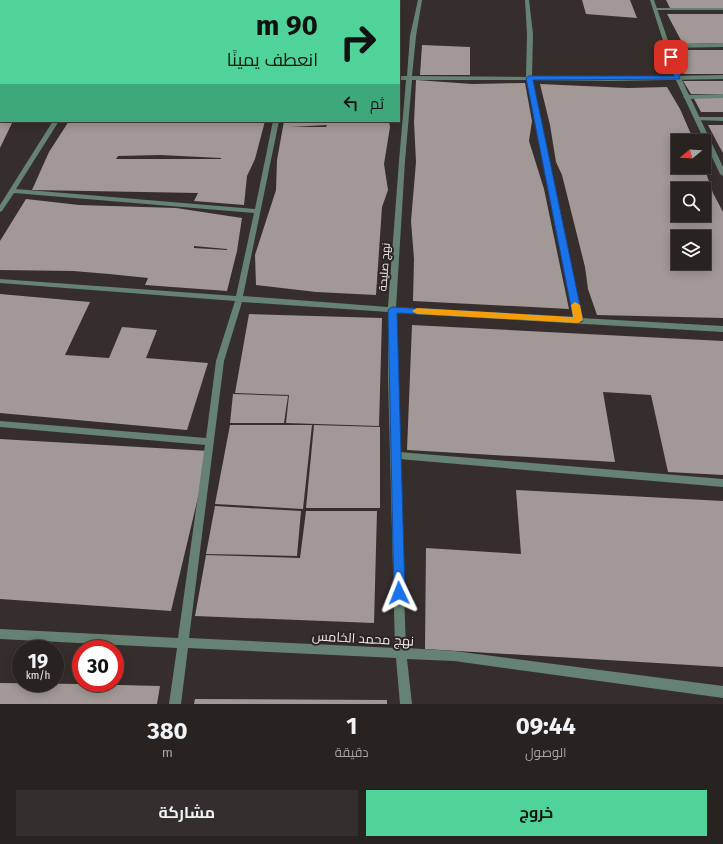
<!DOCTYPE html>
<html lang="ar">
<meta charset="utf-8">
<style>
body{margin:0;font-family:"Fira Sans",Cairo,sans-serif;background:#342f2e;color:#f1f3f6;direction:rtl;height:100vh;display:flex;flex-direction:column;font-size:15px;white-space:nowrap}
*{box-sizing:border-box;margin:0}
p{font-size:13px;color:#a5a4a5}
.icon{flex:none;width:22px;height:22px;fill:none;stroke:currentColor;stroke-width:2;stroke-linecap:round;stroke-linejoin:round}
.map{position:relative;height:704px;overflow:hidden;direction:ltr}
.details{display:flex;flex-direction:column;background:#282221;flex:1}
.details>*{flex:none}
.banner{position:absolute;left:0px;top:0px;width:400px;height:122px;box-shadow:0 2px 10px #0003,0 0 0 1px #443f3f;direction:rtl;background:#4fd399;color:#111;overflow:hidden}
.needle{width:26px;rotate:252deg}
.tools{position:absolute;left:671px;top:134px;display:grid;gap:8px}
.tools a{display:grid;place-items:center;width:40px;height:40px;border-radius:0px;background:#282221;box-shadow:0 2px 10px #0003,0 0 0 1px #443f3f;font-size:20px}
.speed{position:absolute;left:12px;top:640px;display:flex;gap:8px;font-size:20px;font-weight:700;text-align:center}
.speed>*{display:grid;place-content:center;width:52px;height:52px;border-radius:50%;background:#282221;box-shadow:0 2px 10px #0003,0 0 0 1px #443f3f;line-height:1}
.speed small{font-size:10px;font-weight:400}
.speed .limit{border:6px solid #d22;background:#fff;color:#111}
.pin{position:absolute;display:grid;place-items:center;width:34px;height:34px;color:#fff;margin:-17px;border-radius:8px;box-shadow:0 2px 6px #0006}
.me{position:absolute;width:44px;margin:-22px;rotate:358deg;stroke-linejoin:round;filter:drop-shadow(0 0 3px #0008)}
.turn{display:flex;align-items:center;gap:14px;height:84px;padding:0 16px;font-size:18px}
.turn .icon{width:52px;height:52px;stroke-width:2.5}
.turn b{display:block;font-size:28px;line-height:34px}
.then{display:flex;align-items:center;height:38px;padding:0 16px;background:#0003;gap:8px;font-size:15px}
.eta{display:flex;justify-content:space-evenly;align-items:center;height:68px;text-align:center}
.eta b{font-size:24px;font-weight:700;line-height:28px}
.primary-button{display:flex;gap:8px;margin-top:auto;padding:8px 16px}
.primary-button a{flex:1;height:46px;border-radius:0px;background:#4fd399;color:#111;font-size:16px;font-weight:700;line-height:46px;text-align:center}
.primary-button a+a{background:#342f2e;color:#f1f3f6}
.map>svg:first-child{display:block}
</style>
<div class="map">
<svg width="723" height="704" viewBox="0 0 723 704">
<rect width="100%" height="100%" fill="#362e2c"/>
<!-- building -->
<g fill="#a29895" fill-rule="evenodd">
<path d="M582,0H630L637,18L586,14Z"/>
<path d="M666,0H723V8H670Z"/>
<path d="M667,14H723V43L683,44Z"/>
<path d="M422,45L470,47V75H420Z"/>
<path d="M670,50H723V74H684Z"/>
<path d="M416,80L472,84L525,83L532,121L529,141L544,189L569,309L413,301L414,259L411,221L416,162L414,122Z"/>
<path d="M683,81H723V94H691Z"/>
<path d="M540,84L628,88L667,87L680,109L694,141H678V167H704L713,193L723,212V318L597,315L588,289L585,267L562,175L556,162L550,125ZM678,189H704V215H678ZM678,237H704V263H678Z"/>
<path d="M693,97L723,98V112H701Z"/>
<path d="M0,121H13L0,148Z"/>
<path d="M69,121H265L255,159L247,176L244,205L194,201L198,193L32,190L49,152ZM160,155L221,158V159H116L118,156Z"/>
<path d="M284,121H389L390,127L384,164L388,190L382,207L376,295L316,292L256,285L255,255L276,190L277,160ZM327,125L326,127H291Z"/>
<path d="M708,125H723V153L719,146Z"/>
<path d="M26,199L79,205L176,208L242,218L237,251L227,291L145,285L148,278L109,274L73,271L0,270V241ZM194,246L227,249V250L194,248Z"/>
<path d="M0,294L90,302L65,355L109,358L122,327L157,330L146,358L208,363L187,430L0,413Z"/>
<path d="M249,314L382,318L379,426L286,423L289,395L235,393Z"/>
<path d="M412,325L723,341V475L668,472L651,395L603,392L615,462L407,450Z"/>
<path d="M233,394L288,396L284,423H230Z"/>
<path d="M230,425H312L303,509L215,504Z"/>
<path d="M314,425L380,427V508H306Z"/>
<path d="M0,439L209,451L171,611L0,599Z"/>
<path d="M516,490L723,501V667L425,649L426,548L521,554Z"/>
<path d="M215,506L301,511L297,556L206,554Z"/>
<path d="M306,511H377L374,623L195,616L206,555L300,558Z"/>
<path d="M0,683L79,684L160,686L157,704H0Z"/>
<path d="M195,699L387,700V704H194Z"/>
</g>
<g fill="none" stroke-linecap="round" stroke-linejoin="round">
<!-- minor -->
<g fill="#658272" fill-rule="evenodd">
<rect x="23" y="0" width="4" height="1"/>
<rect x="122" y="0" width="4" height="1"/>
<path d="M296,0H319L296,1Z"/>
<path d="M418,0H422L416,36L412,76L526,77L527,34L525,0H529L533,34L532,77H613L723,75V79L613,81L532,80L581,318L723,326V332L396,313V377L399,452L723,479V487L399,459L406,648L454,651L723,686V698L454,661L407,659L412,704H400L396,658L188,648L181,704H169L177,648L0,639V629L178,638L205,445L0,427V421L206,438L216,361L235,301L0,283V279L236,296L254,213L14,193L2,211L0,212V205L53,121H59L16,189L255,209L273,121H279L243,296L388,307L399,161L406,80H399V76H407L410,36ZM412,80H527L574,318L396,308L405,161ZM242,302L388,312V377L395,648L189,638L224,361Z"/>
<rect x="653" y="8" width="70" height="2"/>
<path d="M1,31V36L0,37V32Z"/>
<path d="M723,43V47L667,48L664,46L667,44Z"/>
<rect x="0" y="69" width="1" height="4"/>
<path d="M723,94V98L686,99L683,97L686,95Z"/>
<rect x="0" y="105" width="1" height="4"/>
<path d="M697,117H723V121L695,120V118Z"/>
</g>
<!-- tertiary -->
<path fill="#658272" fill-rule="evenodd" d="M650,0H654L681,78L723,167V176L720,174L675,78Z"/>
</g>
<!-- route -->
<path fill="#1a73e8" stroke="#114b97" d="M671,55L674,57L680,79L533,80L583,320L582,322L397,313L405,593L403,597L399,598L395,597L394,593L388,310L392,307L573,317L526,78L529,76H674L668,57Z"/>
<!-- slow -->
<path fill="#f59e0b" d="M575,302L580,305L583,320L578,323L417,314L412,311L417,308L573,317L571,305Z"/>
<g text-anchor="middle" stroke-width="4" stroke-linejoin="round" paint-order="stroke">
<!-- street labels -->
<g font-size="11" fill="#f3edec" stroke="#2c2522">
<text transform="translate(384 267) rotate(-86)" y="4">نهج صليحة</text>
</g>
<!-- near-street labels -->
<g font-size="13" fill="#f3edec" stroke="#2c2522">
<text transform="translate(363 638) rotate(3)" y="5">نهج محمد الخامس</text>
</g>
</g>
</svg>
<div class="tools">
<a><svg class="needle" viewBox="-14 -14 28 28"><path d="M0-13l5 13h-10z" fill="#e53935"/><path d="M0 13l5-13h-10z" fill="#a5a4a5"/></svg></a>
<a><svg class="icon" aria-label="search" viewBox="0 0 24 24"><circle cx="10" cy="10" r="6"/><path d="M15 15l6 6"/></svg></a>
<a><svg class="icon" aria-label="layers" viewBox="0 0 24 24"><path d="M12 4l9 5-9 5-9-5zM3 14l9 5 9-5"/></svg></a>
</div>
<div class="speed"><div>19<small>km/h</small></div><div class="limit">30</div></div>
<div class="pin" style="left:671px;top:57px;background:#d93025"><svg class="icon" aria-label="arrive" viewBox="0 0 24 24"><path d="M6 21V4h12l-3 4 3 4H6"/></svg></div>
<svg class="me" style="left:399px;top:593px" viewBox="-20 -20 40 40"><path d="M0-17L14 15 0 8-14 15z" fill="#1a73e8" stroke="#fff" stroke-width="4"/></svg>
<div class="banner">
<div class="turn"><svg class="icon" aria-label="right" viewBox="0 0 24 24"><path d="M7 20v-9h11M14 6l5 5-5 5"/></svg><div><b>90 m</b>انعطف يمينًا</div></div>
<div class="then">ثم<svg class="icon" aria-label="left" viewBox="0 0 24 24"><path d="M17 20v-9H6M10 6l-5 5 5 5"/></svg></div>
</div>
</div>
<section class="details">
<div class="eta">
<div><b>09:44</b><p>الوصول</p></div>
<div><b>1</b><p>دقيقة</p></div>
<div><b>380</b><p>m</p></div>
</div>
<div class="primary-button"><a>خروج</a><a>مشاركة</a></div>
</section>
